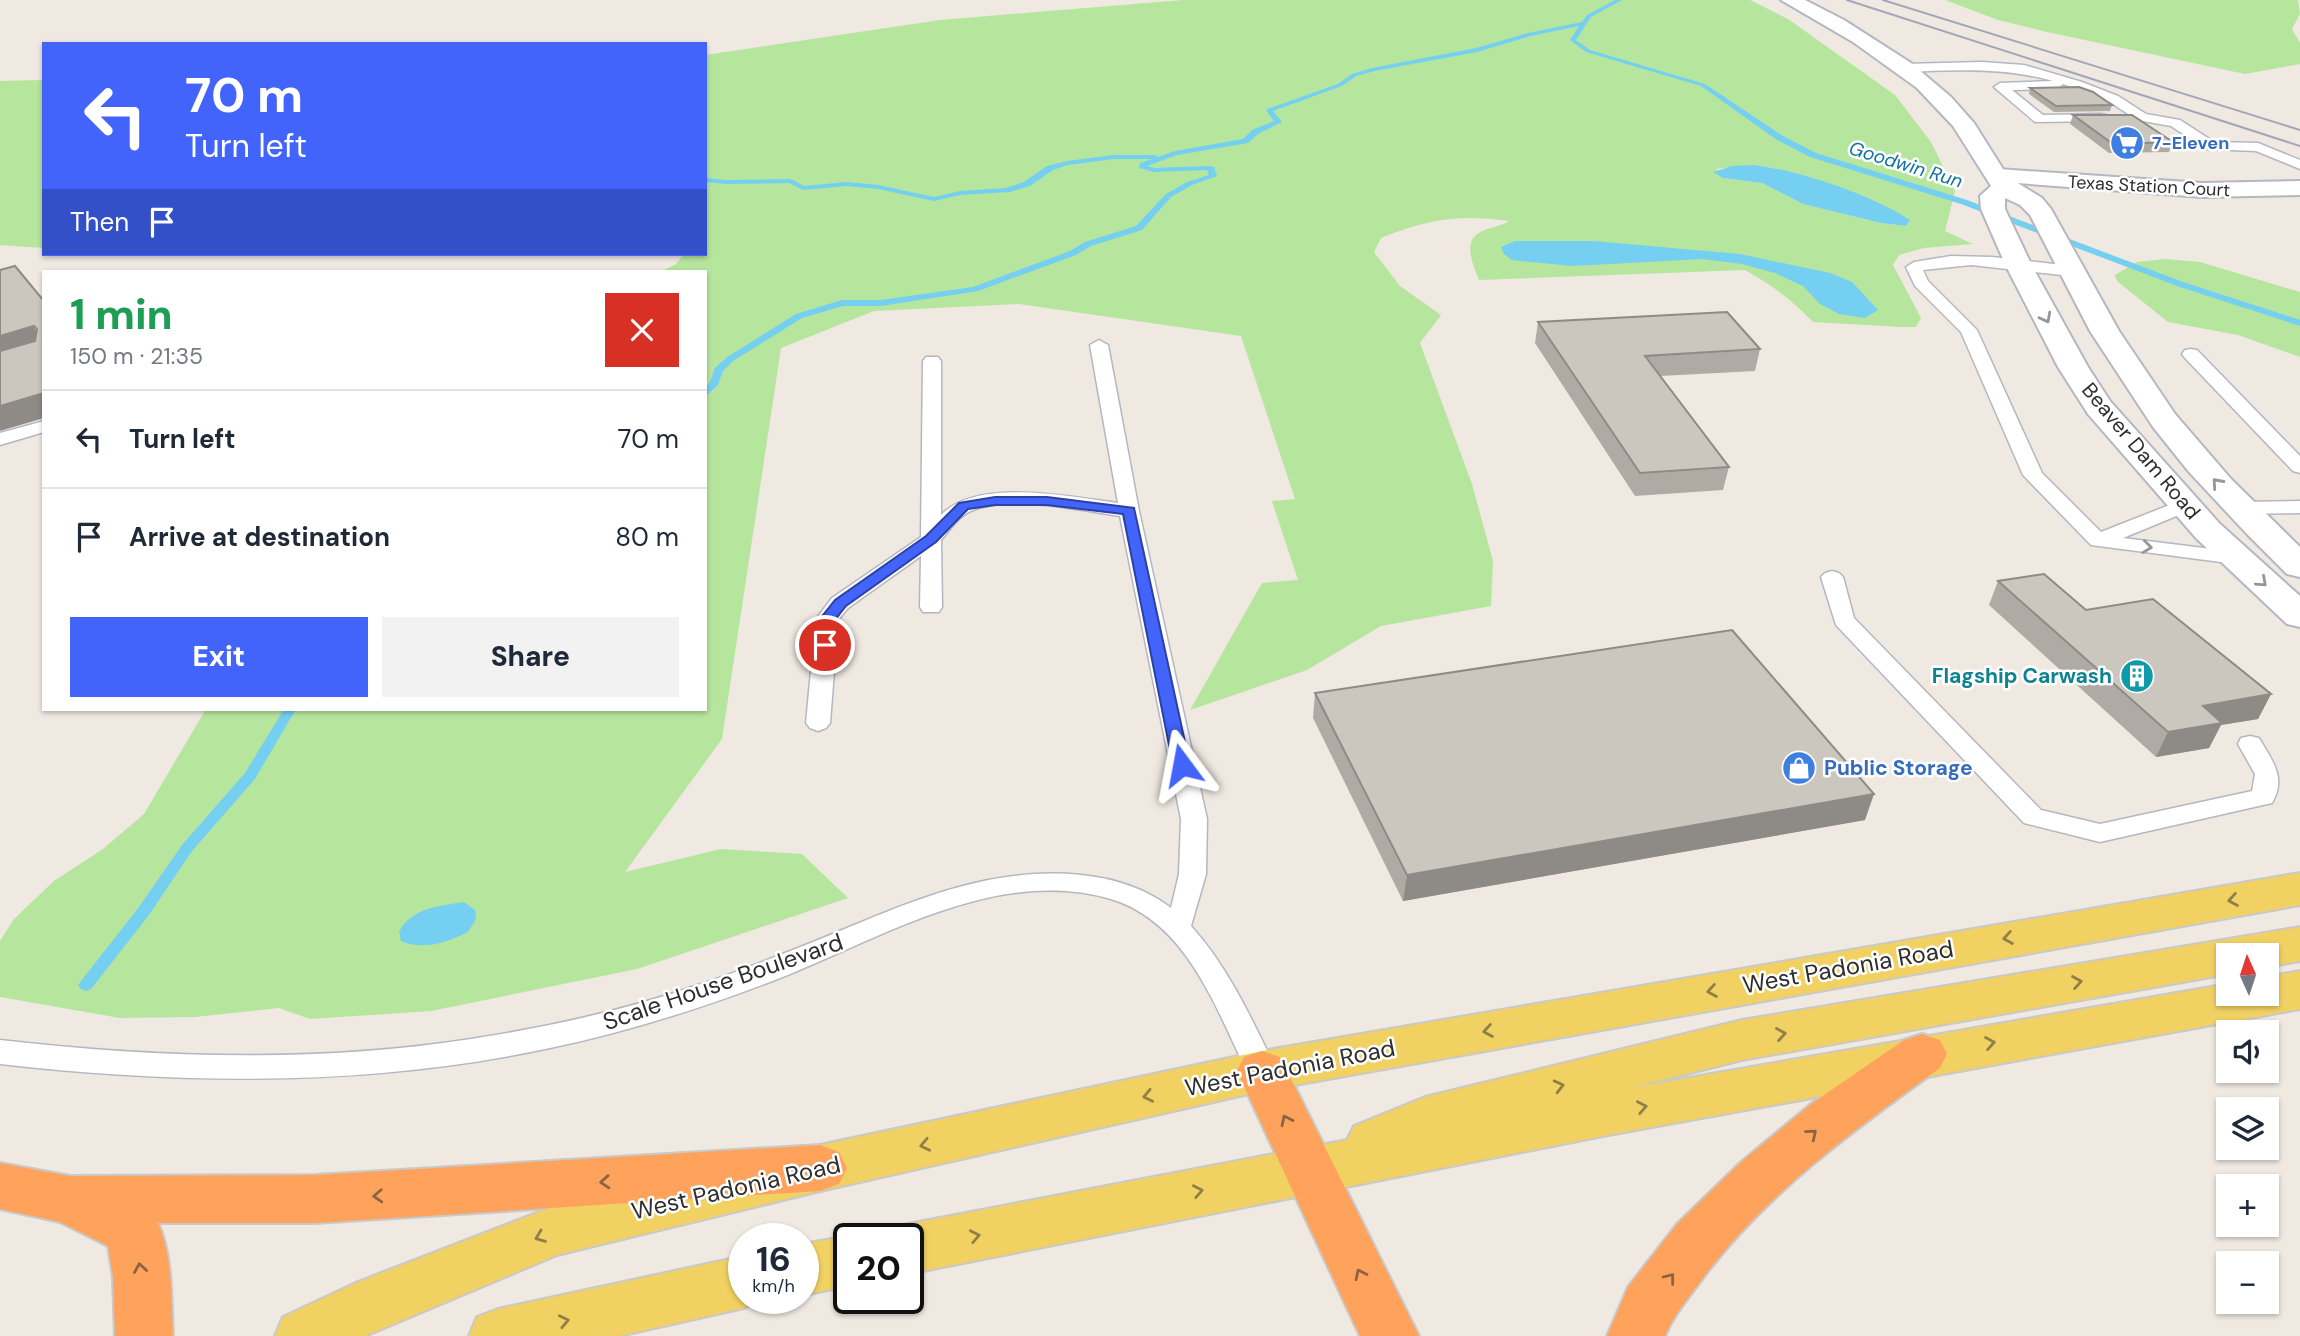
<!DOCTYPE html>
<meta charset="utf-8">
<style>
body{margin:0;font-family:"DM Sans",sans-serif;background:#f2f2f3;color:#1f2937;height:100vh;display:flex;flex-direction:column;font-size:26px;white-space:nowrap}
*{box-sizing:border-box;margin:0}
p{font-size:23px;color:#747a83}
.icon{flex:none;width:38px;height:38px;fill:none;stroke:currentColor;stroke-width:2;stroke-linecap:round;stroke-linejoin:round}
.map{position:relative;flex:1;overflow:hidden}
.side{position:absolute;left:42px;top:270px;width:665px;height:441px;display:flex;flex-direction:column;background:#fff;border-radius:0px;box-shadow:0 2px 5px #0004}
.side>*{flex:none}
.hud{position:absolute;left:42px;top:42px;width:665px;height:214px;border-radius:0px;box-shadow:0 2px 5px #0004;background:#4264fb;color:#fff;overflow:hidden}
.needle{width:46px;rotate:357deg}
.buttons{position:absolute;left:2216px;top:943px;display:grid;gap:14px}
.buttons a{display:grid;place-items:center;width:63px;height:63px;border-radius:0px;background:#fff;box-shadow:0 2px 5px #0004;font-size:35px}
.speed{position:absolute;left:728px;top:1223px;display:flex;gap:14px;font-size:35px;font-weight:700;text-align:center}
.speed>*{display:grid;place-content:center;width:91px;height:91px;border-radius:50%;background:#fff;box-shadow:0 2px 5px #0004;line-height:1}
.speed small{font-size:18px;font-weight:400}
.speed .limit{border:4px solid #111;border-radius:10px;background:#fff;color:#111}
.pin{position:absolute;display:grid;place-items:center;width:60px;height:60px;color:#fff;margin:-30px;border:4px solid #fff;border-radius:50%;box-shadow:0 2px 7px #0007}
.me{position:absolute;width:77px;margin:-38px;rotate:347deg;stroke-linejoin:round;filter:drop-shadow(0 0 5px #0008)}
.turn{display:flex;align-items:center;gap:24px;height:147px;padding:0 28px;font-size:32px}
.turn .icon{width:91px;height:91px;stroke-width:2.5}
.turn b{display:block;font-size:49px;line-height:60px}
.then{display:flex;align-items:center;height:66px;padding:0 28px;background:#0003;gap:14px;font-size:26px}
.round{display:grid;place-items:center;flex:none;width:74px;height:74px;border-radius:0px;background:#f2f2f3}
.head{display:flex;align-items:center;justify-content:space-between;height:119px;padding:0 28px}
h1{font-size:42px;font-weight:800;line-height:52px;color:#1e9e55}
.button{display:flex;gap:14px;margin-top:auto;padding:14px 28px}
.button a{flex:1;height:80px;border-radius:0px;background:#4264fb;color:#fff;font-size:28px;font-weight:800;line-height:80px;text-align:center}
.button a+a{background:#f2f2f3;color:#1f2937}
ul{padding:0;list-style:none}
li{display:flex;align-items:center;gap:21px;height:98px;padding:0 28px;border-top:2px solid #e0e1e3}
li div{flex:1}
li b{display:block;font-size:26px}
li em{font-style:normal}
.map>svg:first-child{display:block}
</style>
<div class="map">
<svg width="2300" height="1336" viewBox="0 0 2300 1336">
<rect width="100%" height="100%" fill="#efe9e1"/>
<!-- green -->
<g fill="#b6e59e" fill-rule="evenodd">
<path d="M1183,0H1750L1788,19L1895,95L1931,142L1955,191L1945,231L1973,244L1924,248L1899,255L1893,265L1921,318L1916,327H1902L1813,322C1792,300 1772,285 1745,270L1479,280C1474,266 1462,243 1479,233C1487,227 1501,227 1509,221C1458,214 1428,219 1381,238L1374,252L1400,286L1441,315L1420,343L1472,484L1493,561L1491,606L1381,626L1307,670L1190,710L1262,583L1298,580L1272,501L1295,499L1241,336L1019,304L874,311L781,348L722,739L625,872L721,849L802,854L848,898L637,969L431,1011L310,1019L279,1008L195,1017L120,1018L0,997V941L14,919L54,881L103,849L144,814L206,709H705V271H662L676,264L684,254H705V55L940,20ZM1753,165C1808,171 1861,195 1910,220L1906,226L1881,223L1803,204L1762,183L1723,178L1716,169Z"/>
<path d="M1945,0H2298L2300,14L2292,29L2300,43V64L2245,74L2047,32L1998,20Z"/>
<path d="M44,80V248L0,245V81Z"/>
<path d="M2165,259L2200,262L2300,292V357L2238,335L2168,322L2117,281L2115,275L2137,262Z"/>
</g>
<!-- water -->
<g fill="#75cff0">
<path d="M1753,165C1799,170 1871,195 1910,220L1906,226L1881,223L1803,204L1762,183L1723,178L1713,172L1732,166Z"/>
<path d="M1515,241H1593L1740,254L1830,273L1852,282L1878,310L1865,318L1839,314L1820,304L1803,286L1775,273L1742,264L1702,259L1572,266L1512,260L1504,254L1501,247Z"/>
<path d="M464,902L475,910L476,919L468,932C448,942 423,951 401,941L399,932C411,908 439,906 464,902Z"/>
</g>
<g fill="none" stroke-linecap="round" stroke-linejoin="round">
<!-- stream -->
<g fill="#75cff0" fill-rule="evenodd">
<path d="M1615,0H1622L1591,17L1576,40L1590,50L1705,84L1783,136L1816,153L1967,200L2183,282L2300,320V326L2177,286L1961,204L1810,157L1777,140L1701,86L1586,52L1570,40L1579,26L1531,36L1477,52L1375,71L1356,76L1342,86L1273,111L1282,122L1258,134L1248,143L1177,155L1147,166L1154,168L1208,166L1214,167L1217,176L1192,185L1171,197L1142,230L1091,246L1076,255L978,291L881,306H843L802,318L733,361L723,371L718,385L705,397V388L710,382L715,368L727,357L796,314L842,300H881L973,287L1070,251L1085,242L1136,226L1166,194L1187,182L1209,175L1207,170L1154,172L1139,168L1140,163L1152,159H1114L1068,165L1053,170L1030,186L1010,192L960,195L934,201L878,189L847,186L803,190L789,183L727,184L705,182V178L727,180L791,179L804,186L847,182L878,185L934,197L960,191L1006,188L1024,182L1047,166L1067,161L1114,155H1155L1158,157L1175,151L1243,139L1252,130L1274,121L1266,110L1267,109L1338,84L1352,74L1372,68L1476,48L1528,33L1582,22L1587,15Z"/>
<path d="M284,709H296L255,779L192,851L149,915L91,989L86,991L81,989L78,985L81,981L139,907L182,845L245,773Z"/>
</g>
<!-- service casing -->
<g stroke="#b4b7c1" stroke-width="3">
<g id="service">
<path d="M1982,62L2024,65L2082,82L2118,96L2146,114L2180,120L2214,142L2258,143L2300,160V169L2256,151L2206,149L2171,126L2137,120L2110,102L2063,84L2057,89L2012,90L2043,115L2101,114L2106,115V121L2035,122L1994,87L2000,83L2053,81C2004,67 1955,70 1904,72L1898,68L1904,64Z"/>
<path d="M1951,256L1992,257L2071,266L2079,271L2071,276L1971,265L1923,270L1928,281L1977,330L2042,473L2101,532L2177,502H2191L2194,506L2191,510L2123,538L2236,552L2243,554L2246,558L2243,562L2236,564L2091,545L2023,475L1961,332L1915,286L1906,267L1914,262Z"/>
<path d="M1099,340L1108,345L1139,511L1207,819L1206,874L1191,926C1229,968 1252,1020 1277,1071L1273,1080L1262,1083L1251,1080C1218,1015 1190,923 1111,899C996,865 878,940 775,980C702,1008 627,1032 550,1048C370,1087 183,1085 0,1064V1040C155,1058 316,1063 471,1039C549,1027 626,1010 701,984C737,972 773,958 808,944C897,908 982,865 1081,875C1112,878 1145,888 1171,908L1179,874L1181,819L1120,516C1079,510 1012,495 973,510C959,515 950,530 941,540L942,607L939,612H923L920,607L921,556L848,608L838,620L830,723L826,728L818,731L810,728L806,723L816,619L832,598L921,537L923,361L926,357H938L941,361V515C978,477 1070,497 1118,503L1090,345Z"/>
<path d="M2191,349L2197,350L2300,456V473L2293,471L2185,358L2182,354L2185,350Z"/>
<path d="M44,421V432L0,445V433Z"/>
<path d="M2300,501V513L2240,514L2233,512L2230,508L2233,504L2240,502Z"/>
<path d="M1832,571L1839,573L1843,577L1854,618L2041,810L2100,824L2252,791L2255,774L2238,744L2241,738L2250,736L2259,738C2272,760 2287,778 2272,803L2263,805L2100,842L2024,823L1836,625L1821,577L1825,573Z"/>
</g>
</g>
<!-- minor casing -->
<g stroke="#b4b7c1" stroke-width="4">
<path id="minor" d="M1998,169L2202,183L2300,181V195L2202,197L1990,181L1986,176L1990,171Z"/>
</g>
<!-- secondary casing -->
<g stroke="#b4b7c1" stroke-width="4">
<path id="secondary" d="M1781,0H1805L1844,20L1911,63L1951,97L1974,123L2008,177L2042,198L2051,209L2119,331L2175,414L2231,479L2300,547V577L2287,574L2247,534L2189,472L2153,427L2090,331L2030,215L2020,205L2005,198V209L2032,266L2088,367L2110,401L2220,524L2300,596V627L2287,624L2196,538L2088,414L2058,367L2006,266L1981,209L1980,196L1991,186L1953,126L1917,88L1853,42Z"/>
</g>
<!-- primary casing -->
<g stroke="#c9c9c9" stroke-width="4">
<g id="primary">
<path d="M2300,873V905L1262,1091L820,1191L557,1255L365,1336H275L283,1317L358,1282L552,1207L820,1145L1262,1051Z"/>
<path d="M2300,927V961L2266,967V956H2228V974L1742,1060L1630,1088L2228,984V994H2266V977L2300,971V1009L1603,1136L908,1274V1239H885L888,1231L908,1224L1347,1140L1354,1126L1425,1097L1742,1020Z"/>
<path d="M849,1236L858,1239H849V1286L803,1295V1244Z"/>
<path d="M744,1256V1298H765L744,1308L619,1336H469L477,1317L498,1309Z"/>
</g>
</g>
<!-- motorway casing -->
<g stroke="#c9c9c9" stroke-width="4">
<g id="motorway">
<path d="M1922,1034L1940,1040L1947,1054L1940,1068C1852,1131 1764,1195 1700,1282C1687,1300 1673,1316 1665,1336H1607L1628,1287L1677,1224L1741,1162L1811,1104L1904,1040Z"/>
<path d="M1262,1051L1280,1057L1419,1336H1360L1237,1071L1244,1057Z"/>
<path d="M820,1145L839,1152L847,1168L839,1184L820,1191L315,1223H158C173,1256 171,1300 173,1336H115L113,1277L108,1246L60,1222L0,1209V1163L70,1176L315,1175Z"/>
</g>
</g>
<!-- service -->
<use href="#service" fill="#fff" fill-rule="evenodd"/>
<!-- minor -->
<use href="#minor" fill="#fff" fill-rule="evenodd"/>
<!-- secondary -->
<use href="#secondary" fill="#fff" fill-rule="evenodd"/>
<!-- primary -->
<use href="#primary" fill="#f2d163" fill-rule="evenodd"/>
<!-- motorway -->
<use href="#motorway" fill="#ffa35c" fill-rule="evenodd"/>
<!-- tram -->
<g stroke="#a3a6b8" stroke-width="2">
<path d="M1847,0L2300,146"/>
<path d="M1883,0L2300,130"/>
</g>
</g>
<!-- wall -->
<g fill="#afaba4">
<path d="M2030,88L2112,105L2110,111L2054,112L2029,94Z"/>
<path d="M2073,115L2173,142L2169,152L2109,153L2070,124Z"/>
<path d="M1538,322L1760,349L1755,371L1660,376L1729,467L1723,490L1635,496L1535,343Z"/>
<path d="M1998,581L2086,610L2271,694L2258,719L2221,725L2209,748L2156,757L1989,605Z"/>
<path d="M1315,693L1865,820L1403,901L1313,718Z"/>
</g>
<!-- shaded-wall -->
<g fill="#8e8b86">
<path d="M34,326L43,347L0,360V336Z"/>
<path d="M44,393V418L0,431V406Z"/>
<path d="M2271,694L2258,719L2221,725L2209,748L2156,757L2168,732L2203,706Z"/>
<path d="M1874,794L1865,820L1403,901L1407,875Z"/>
</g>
<!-- building -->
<g fill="#cbc7bf" stroke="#8e8b86" stroke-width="2">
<path d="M2079,87L2093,92L2112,105L2056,106L2030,88Z"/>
<path d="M2073,115H2132L2173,142L2113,144Z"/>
<path d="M15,266L44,301V393L0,406V351L35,341L37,329L34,326L0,336V270Z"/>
<path d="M1727,312L1760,349L1645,356L1729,467L1640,473L1538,322Z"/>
<path d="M2044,574L2086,610L2153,599L2271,694L2203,706L2222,723L2168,732L1998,581Z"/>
<path d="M1732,630L1874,794L1407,875L1315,693Z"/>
</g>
<!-- one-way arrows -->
<defs><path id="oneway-chevron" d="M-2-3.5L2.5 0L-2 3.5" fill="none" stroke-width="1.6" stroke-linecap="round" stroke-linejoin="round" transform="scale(1.75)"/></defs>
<g stroke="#969696">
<use href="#oneway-chevron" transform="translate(2046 318) rotate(62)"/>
<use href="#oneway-chevron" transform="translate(2217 483) rotate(-132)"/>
<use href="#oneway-chevron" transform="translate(2147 547) rotate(7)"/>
<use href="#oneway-chevron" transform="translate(2262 582) rotate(42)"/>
</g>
<g stroke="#908048">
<use href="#oneway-chevron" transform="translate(2233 900) rotate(170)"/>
<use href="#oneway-chevron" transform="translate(2008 938) rotate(170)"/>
<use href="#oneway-chevron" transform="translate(2077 982) rotate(-10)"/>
<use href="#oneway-chevron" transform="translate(1712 991) rotate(170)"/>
<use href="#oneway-chevron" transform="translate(1488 1031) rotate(170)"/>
<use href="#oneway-chevron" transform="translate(1781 1034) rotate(-10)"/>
<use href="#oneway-chevron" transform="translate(1990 1043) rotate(-10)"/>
<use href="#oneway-chevron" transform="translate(1559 1086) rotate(-14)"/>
<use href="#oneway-chevron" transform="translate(1148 1096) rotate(168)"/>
<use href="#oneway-chevron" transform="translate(1642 1107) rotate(-11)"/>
<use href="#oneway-chevron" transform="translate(925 1145) rotate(168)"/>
<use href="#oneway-chevron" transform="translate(1198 1191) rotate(-11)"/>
<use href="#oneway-chevron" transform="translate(975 1236) rotate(-11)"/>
<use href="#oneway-chevron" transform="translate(540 1237) rotate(159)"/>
<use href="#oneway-chevron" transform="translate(564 1321) rotate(-12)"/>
</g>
<g stroke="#8c6343">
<use href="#oneway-chevron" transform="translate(1286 1120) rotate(-116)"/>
<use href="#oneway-chevron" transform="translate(1812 1134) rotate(-40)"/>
<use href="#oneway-chevron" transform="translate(605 1182) rotate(176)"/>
<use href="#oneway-chevron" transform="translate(378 1196) rotate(177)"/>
<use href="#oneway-chevron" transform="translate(140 1268) rotate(-99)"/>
<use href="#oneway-chevron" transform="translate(1360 1274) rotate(-116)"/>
<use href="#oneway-chevron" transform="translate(1670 1278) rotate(-52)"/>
</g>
<!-- route -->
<path fill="#4264fb" stroke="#2b41a3" stroke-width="2" d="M995,497H1047L1134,508L1190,765L1188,769L1182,771L1173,765L1123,514L1047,505H995L968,509L936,542L846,606L835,620L833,645L831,648H820L817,645L820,619L835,600L926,536L959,503Z"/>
<!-- icons -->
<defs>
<g id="supermarket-disc" transform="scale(1.75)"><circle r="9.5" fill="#3f7fe0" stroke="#fff"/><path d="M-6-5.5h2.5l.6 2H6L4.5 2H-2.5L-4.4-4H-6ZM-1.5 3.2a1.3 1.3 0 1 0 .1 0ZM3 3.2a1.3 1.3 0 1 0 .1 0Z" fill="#fff"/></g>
<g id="building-disc" transform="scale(1.75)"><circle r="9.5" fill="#0f9aa8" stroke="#fff"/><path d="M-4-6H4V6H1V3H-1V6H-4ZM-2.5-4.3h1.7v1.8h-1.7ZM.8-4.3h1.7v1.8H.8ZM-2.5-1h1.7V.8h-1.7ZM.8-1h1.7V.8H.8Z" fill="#fff"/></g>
<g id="shop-disc" transform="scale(1.75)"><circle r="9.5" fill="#3f7fe0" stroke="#fff"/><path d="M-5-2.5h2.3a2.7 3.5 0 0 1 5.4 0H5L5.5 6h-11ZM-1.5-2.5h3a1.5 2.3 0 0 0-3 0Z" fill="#fff"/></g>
</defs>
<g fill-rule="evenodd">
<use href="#supermarket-disc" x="2127" y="143"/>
<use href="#building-disc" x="2137" y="676"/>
<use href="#shop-disc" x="1799" y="768"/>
</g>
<g text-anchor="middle" stroke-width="5" stroke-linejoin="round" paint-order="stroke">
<!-- far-shop labels -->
<g font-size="18" font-weight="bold" fill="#366cbe" stroke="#fff" text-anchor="start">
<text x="2152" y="149">7-Eleven</text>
</g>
<!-- far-street labels -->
<g font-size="18" fill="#2e2e2e" stroke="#fff">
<text transform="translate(2149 186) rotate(3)" y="6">Texas Station Court</text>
</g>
<!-- far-water labels -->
<g font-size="19" font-style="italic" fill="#0d6fa3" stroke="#fff">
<text transform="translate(1906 164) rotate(17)" y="7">Goodwin Run</text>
</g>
<!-- street labels -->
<g font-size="21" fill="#2e2e2e" stroke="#fff">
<text transform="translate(2141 451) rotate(50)" y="7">Beaver Dam Road</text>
</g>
<!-- culture labels -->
<g font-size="21" font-weight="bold" fill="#0d838f" stroke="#fff" text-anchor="end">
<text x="2112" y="683">Flagship Carwash</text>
</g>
<!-- shop labels -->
<g font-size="21" font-weight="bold" fill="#366cbe" stroke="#fff" text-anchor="start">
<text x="1824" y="775">Public Storage</text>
</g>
<!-- near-street labels -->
<g font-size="24" fill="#2e2e2e" stroke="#fff">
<text transform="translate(1848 967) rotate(-10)" y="8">West Padonia Road</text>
<text transform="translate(723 982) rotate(-19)" y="8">Scale House Boulevard</text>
<text transform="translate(1290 1068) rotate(-11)" y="8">West Padonia Road</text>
<text transform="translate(736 1188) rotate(-13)" y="8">West Padonia Road</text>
</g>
</g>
</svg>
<div class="buttons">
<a><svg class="needle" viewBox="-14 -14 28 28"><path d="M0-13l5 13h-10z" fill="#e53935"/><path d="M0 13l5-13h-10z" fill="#747a83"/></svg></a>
<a><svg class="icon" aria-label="sound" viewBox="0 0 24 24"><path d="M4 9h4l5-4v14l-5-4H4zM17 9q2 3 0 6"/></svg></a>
<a><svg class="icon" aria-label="layers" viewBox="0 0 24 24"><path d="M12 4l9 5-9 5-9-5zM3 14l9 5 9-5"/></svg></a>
<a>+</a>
<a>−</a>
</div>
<div class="speed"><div>16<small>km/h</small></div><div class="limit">20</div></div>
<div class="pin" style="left:825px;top:645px;background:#d93025"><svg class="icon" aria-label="arrive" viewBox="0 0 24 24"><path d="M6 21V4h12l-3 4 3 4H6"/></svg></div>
<svg class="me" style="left:1182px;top:765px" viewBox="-20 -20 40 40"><path d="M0-17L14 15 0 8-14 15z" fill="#4264fb" stroke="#fff" stroke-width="4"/></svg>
<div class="hud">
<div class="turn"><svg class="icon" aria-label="left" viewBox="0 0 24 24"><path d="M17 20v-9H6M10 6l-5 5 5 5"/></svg><div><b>70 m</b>Turn left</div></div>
<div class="then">Then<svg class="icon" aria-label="arrive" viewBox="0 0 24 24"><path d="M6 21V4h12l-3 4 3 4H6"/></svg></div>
</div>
<section class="side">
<div class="head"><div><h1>1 min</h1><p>150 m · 21:35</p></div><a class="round" style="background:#d93025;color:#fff"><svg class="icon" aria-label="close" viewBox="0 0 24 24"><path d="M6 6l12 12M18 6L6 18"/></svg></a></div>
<ul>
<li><svg class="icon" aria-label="left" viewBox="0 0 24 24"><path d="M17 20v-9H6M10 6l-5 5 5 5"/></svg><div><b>Turn left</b></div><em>70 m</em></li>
<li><svg class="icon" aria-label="arrive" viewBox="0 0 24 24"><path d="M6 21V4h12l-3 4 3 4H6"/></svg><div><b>Arrive at destination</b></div><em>80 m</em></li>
</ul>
<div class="button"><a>Exit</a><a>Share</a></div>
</section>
</div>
